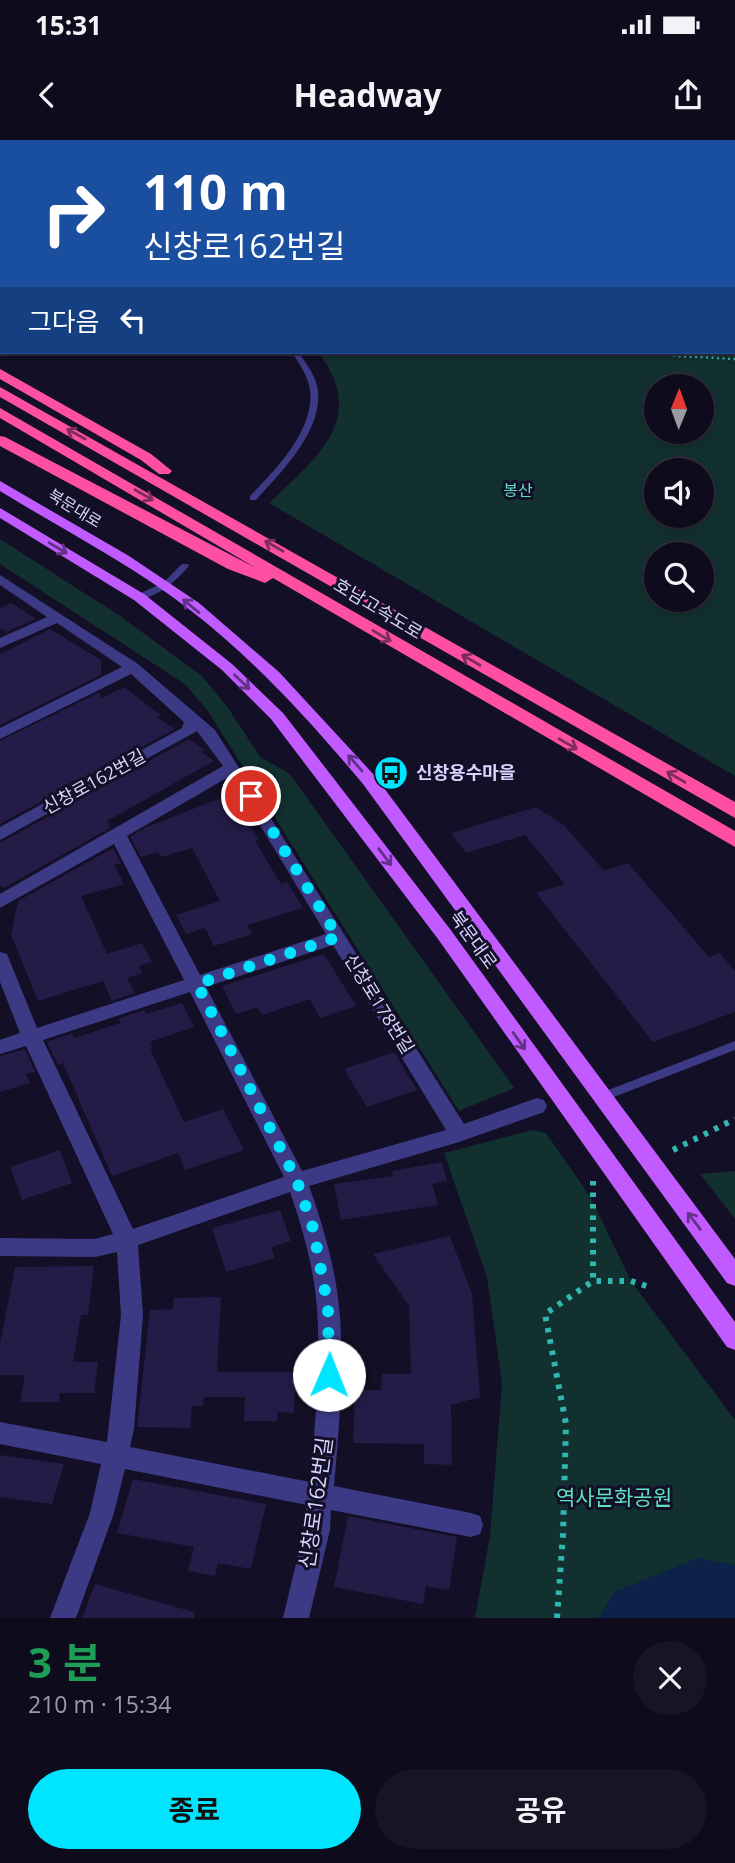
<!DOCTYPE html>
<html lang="ko">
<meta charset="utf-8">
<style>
body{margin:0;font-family:"Open Sans","Noto Sans KR",sans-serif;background:#171425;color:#f1f3f6;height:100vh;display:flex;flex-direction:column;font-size:26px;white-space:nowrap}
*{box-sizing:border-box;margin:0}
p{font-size:23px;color:#9b9ba3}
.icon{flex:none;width:38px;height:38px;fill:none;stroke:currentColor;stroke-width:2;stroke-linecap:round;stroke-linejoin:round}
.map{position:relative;height:1478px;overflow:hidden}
.details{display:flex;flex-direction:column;background:#0e0b1c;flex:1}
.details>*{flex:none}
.top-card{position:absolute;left:0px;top:0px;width:735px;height:214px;box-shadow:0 4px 10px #0003,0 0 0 2px #2e2b3b;background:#1a4fa0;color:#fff;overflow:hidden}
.needle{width:46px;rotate:1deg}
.buttons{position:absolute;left:644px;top:234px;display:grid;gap:14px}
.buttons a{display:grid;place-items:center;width:70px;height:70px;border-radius:50%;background:#0e0b1c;box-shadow:0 4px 10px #0003,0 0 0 2px #2e2b3b;font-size:35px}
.pin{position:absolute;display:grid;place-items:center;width:60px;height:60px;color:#fff;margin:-30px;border:4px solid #fff;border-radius:50%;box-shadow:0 2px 7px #0007}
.me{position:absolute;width:77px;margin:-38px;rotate:1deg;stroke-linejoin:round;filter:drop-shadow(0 0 5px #0008)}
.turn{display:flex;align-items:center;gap:24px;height:147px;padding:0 28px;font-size:32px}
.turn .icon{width:91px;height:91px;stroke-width:2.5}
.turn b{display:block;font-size:49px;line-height:60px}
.then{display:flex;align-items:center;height:66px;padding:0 28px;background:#0003;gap:14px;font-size:26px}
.round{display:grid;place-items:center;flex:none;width:74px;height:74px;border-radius:37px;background:#171425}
.summary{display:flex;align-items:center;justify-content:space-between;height:119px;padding:0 28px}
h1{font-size:42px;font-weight:700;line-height:52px;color:#1e9e55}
.cta{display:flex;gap:14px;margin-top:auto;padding:14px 28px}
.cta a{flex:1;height:80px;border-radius:42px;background:#00e5ff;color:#111;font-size:28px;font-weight:700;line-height:80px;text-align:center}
.cta a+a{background:#171425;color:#f1f3f6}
.status{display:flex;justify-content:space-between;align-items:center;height:49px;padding:0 35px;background:#0e0b1c;direction:ltr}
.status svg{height:19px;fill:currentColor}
header{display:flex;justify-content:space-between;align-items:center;height:91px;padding:0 28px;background:#0e0b1c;font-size:32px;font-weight:700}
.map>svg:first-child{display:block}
</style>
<div class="status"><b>15:31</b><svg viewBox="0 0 49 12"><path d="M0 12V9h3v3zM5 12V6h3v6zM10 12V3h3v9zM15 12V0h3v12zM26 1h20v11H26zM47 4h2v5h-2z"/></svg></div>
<header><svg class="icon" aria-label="back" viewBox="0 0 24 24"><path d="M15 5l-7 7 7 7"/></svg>Headway<svg class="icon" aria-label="share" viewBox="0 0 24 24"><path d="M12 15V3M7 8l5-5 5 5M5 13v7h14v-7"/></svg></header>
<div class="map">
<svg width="735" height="1478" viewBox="0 0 735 1478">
<rect width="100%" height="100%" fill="#130f26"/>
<!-- green -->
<g fill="#12302f" fill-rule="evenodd">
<path d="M733,18H735V636L269,363C317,317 369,279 318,212H733ZM656,247H702V292H656ZM656,331H702V376H656ZM656,415H702V460H656Z"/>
<path d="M0,399L120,476L202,536L228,568L261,618L289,633L514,948L459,971L208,571L185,544L0,424Z"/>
<path d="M533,990L546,993L591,1058L631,1141L735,1280V1478H475L490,1396L502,1243L487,1137L444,1013Z"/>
<path d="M735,1031V1079L700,1034Z"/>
</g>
<!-- water -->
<path fill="#0c2248" d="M698,1418L735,1425V1478H599L614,1452Z"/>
<!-- building -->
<g fill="#241b47">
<path d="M11,463L36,479L6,492L0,488V468Z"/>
<path d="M50,489L101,520V535L0,585V514Z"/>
<path d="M124,547L161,575L157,577L175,589L0,684V601L100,552V559Z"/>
<path d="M189,599L205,610L201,612L214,621L107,681L110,688L4,748L0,745V703Z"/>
<path d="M231,654L259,700L255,701L281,744L287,742L303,768L247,785L252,794L214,806L205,788L186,794L176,775L220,761L192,708L161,717L158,712L141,717L130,697L147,687Z"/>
<path d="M536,667L565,686L604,731L628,723L709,817L720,813L735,831V872L653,902L536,753L565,744L525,695L466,713L451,693Z"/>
<path d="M113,708L121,723L114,725L124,744L81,756L107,814L142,803L152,822L139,826L142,833L127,838L135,853L112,861L103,841L38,861L11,795L18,761Z"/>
<path d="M324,814L356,866L320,878L310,859L262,875L258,867L236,874L222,846Z"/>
<path d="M182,863L194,887L150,902L153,909H150L184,982L223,969L244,1010L185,1030L178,1013L112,1036L63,923L58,925L47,902L72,893L74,898L120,883L119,878L144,870L146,874Z"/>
<path d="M25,909L35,932L26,934L30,943L0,952V916Z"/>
<path d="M394,912L417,950L367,967L344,929Z"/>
<path d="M60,1010L72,1043L22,1060L10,1027Z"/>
<path d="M442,1022L447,1041L432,1044L438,1065L341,1080L334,1044L393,1036L392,1031Z"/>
<path d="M280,1070L291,1101L271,1107L275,1118L226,1132L212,1088Z"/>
<path d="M450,1096L472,1154L480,1257L451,1265L452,1325L424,1324V1304L353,1303L355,1250H381L382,1234H411L409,1166L373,1114Z"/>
<path d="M94,1126L88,1175H81L73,1222H98L94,1253H60L59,1262H20L25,1235H0V1204L15,1127Z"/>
<path d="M221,1157L217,1232H295L294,1273L277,1272V1281H244L245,1257H204L203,1266H192L190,1288L137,1287L150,1170L173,1169L174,1158Z"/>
<path d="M0,1315L64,1324L52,1364L0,1357Z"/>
<path d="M133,1339L266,1364L251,1429L218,1423L215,1436L188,1431L194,1407L117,1393Z"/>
<path d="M348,1376L457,1397L449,1450L426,1446L423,1464L334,1447Z"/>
<path d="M95,1444L194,1472V1478H82Z"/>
</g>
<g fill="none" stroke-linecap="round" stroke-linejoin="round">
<!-- path-far1 -->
<path stroke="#2fb8b0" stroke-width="2.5" stroke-dasharray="2 3.5" stroke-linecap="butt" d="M657,212L678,216L735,219"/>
<!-- path -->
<g stroke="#2fb8b0" stroke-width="6" stroke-dasharray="4.5 7" stroke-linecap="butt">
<path d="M673,1010L735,979"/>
<path d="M593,1041V1141"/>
<path d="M557,1478L563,1394L566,1284L545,1174L593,1141H631L653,1148"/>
</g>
<!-- lane -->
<g fill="#3d3a85" fill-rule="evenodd">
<path d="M733,34L735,35V39L733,38Z"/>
<path d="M733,171L735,172V176H733Z"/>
<path d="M292,212H298C307,224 316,236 318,251C322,292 281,332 256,360H250V356C275,330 315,290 310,250C308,235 299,224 292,212Z"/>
<path d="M182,424H188L189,426C176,441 157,459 136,459V455L163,443Z"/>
<path d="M735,901V910L606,960L602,962L598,960L596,957L598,954Z"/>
</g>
<!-- street -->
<g fill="#3d3a85" fill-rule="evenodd">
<path d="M102,0H114L101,2Z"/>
<path d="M0,435L138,524L215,590L464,984L537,958L544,960L547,966L544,972L459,1002L309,1046C323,1085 335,1126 339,1167C345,1223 339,1290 334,1346L471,1373L480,1376L483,1385L480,1394L471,1397L331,1370L330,1390L309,1478H283L304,1390L307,1365L125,1329L114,1373L76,1478H50L90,1373L101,1324L0,1304V1282L107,1302L121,1175L117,1112L95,1117L0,1116V1098L95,1099L113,1094L26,906L0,914V900L20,893L0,842V812L7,814L9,819L37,888L184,840L114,704L0,768V754L223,626L197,591L0,700V687L182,588L184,582L131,534L0,599V588L122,527L57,483L0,508V498L47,477L0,445ZM230,636L326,794L200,835L127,696ZM333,805L446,990L302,1031L206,847ZM190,852L284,1037L133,1089L43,900ZM290,1052C303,1089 314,1129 317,1168C321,1225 315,1285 310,1342L130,1307L134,1289L143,1175L138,1105Z"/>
</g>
<!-- primary -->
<g fill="#c25bff" fill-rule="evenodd">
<path d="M0,341L129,416L199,463L279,532L375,636L735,1119V1146L727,1143L363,644C310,581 255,520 190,470C131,424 63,390 0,351Z"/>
<path d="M0,368L144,454L232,524L283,573L450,789L735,1182V1210L727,1207L438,799L271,579L222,530L134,460L0,378Z"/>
</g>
<!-- highway -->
<g fill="#ff4fa3" fill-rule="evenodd">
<path d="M0,0L5,2H2L0,9Z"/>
<path d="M0,229L151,314L172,331L169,334H159L141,320L0,239Z"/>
<path d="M0,247L735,662V678L0,257Z"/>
<path d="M0,268L735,691V707L273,438L265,443L228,429L0,306V296L5,297L256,428L0,278Z"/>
</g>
</g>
<!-- one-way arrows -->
<defs><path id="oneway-shaft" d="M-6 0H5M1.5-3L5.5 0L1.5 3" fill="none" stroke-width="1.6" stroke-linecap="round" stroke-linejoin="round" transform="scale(1.75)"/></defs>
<g stroke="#7d2c5e">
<use href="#oneway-shaft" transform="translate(76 294) rotate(-151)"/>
<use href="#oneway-shaft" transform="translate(144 355) rotate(30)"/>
<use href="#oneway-shaft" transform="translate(274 406) rotate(-150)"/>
<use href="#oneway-shaft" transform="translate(382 496) rotate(31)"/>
<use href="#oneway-shaft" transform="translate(471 520) rotate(-150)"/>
<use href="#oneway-shaft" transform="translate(568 604) rotate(30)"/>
<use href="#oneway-shaft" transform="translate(676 637) rotate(-150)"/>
</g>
<g stroke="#623188">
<use href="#oneway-shaft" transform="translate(58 408) rotate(31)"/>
<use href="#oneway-shaft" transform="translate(191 466) rotate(-141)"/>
<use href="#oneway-shaft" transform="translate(242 542) rotate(44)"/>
<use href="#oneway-shaft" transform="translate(355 623) rotate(-131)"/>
<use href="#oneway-shaft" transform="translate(385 717) rotate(53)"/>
<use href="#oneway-shaft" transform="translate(519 901) rotate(55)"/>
<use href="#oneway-shaft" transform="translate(694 1081) rotate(-127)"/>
</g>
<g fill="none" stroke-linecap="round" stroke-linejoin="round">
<!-- route -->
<path stroke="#00e5ff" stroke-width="12" stroke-dasharray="0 21.6" d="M251,656L338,797L197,844L297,1041L313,1088L328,1167L329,1235"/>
</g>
<!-- icons -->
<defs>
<g id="bus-disc" transform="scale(1.75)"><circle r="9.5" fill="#00e5ff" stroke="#130f26"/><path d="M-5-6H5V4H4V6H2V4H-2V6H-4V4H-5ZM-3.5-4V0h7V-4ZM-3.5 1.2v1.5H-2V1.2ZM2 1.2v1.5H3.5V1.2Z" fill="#111"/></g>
</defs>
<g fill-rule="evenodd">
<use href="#bus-disc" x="391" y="633"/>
</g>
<g text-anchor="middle" stroke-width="6" stroke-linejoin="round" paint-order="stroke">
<!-- far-park labels -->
<g font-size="16" fill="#5fe0c0" stroke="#130f26">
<text x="518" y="356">봉산</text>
</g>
<!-- far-street labels -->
<g font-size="16" fill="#d9d4ff" stroke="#130f26">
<text transform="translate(75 368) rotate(31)" y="6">북문대로</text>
</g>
<!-- street labels -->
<g font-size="18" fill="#d9d4ff" stroke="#130f26">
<text transform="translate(378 469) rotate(31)" y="6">호남고속도로</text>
<text transform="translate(94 642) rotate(-29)" y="6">신창로162번길</text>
<text transform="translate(473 800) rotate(54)" y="6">북문대로</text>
<text transform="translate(379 864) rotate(58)" y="6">신창로178번길</text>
</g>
<!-- poi labels -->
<g font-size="18" font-weight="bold" fill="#d9d4ff" stroke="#130f26" text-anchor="start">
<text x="416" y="639">신창용수마을</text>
</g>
<!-- near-park labels -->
<g font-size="21" fill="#5fe0c0" stroke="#130f26">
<text x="614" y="1365">역사문화공원</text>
</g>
<!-- near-street labels -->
<g font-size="21" fill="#d9d4ff" stroke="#130f26">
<text transform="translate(316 1363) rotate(-82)" y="7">신창로162번길</text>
</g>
</g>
</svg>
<div class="buttons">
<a><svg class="needle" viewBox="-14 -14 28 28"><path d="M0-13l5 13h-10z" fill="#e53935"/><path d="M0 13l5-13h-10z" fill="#9b9ba3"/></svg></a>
<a><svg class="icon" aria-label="sound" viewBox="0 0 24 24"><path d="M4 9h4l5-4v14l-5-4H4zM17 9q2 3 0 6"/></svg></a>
<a><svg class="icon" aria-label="search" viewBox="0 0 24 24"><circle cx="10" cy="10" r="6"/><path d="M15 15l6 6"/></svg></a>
</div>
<div class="pin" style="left:251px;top:656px;background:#d93025"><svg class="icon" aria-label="arrive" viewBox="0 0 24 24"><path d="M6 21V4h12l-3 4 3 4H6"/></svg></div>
<svg class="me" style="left:329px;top:1235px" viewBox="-20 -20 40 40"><circle r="19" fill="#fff"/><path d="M0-13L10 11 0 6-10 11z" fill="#00e5ff"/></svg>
<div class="top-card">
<div class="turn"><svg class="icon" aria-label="right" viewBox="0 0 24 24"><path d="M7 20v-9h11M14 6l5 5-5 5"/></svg><div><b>110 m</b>신창로162번길</div></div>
<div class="then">그다음<svg class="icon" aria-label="left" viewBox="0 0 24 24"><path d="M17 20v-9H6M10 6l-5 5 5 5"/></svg></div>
</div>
</div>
<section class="details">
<div class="summary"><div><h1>3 분</h1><p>210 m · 15:34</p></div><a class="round"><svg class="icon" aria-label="close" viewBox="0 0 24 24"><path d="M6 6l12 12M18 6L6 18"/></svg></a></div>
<div class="cta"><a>종료</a><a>공유</a></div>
</section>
